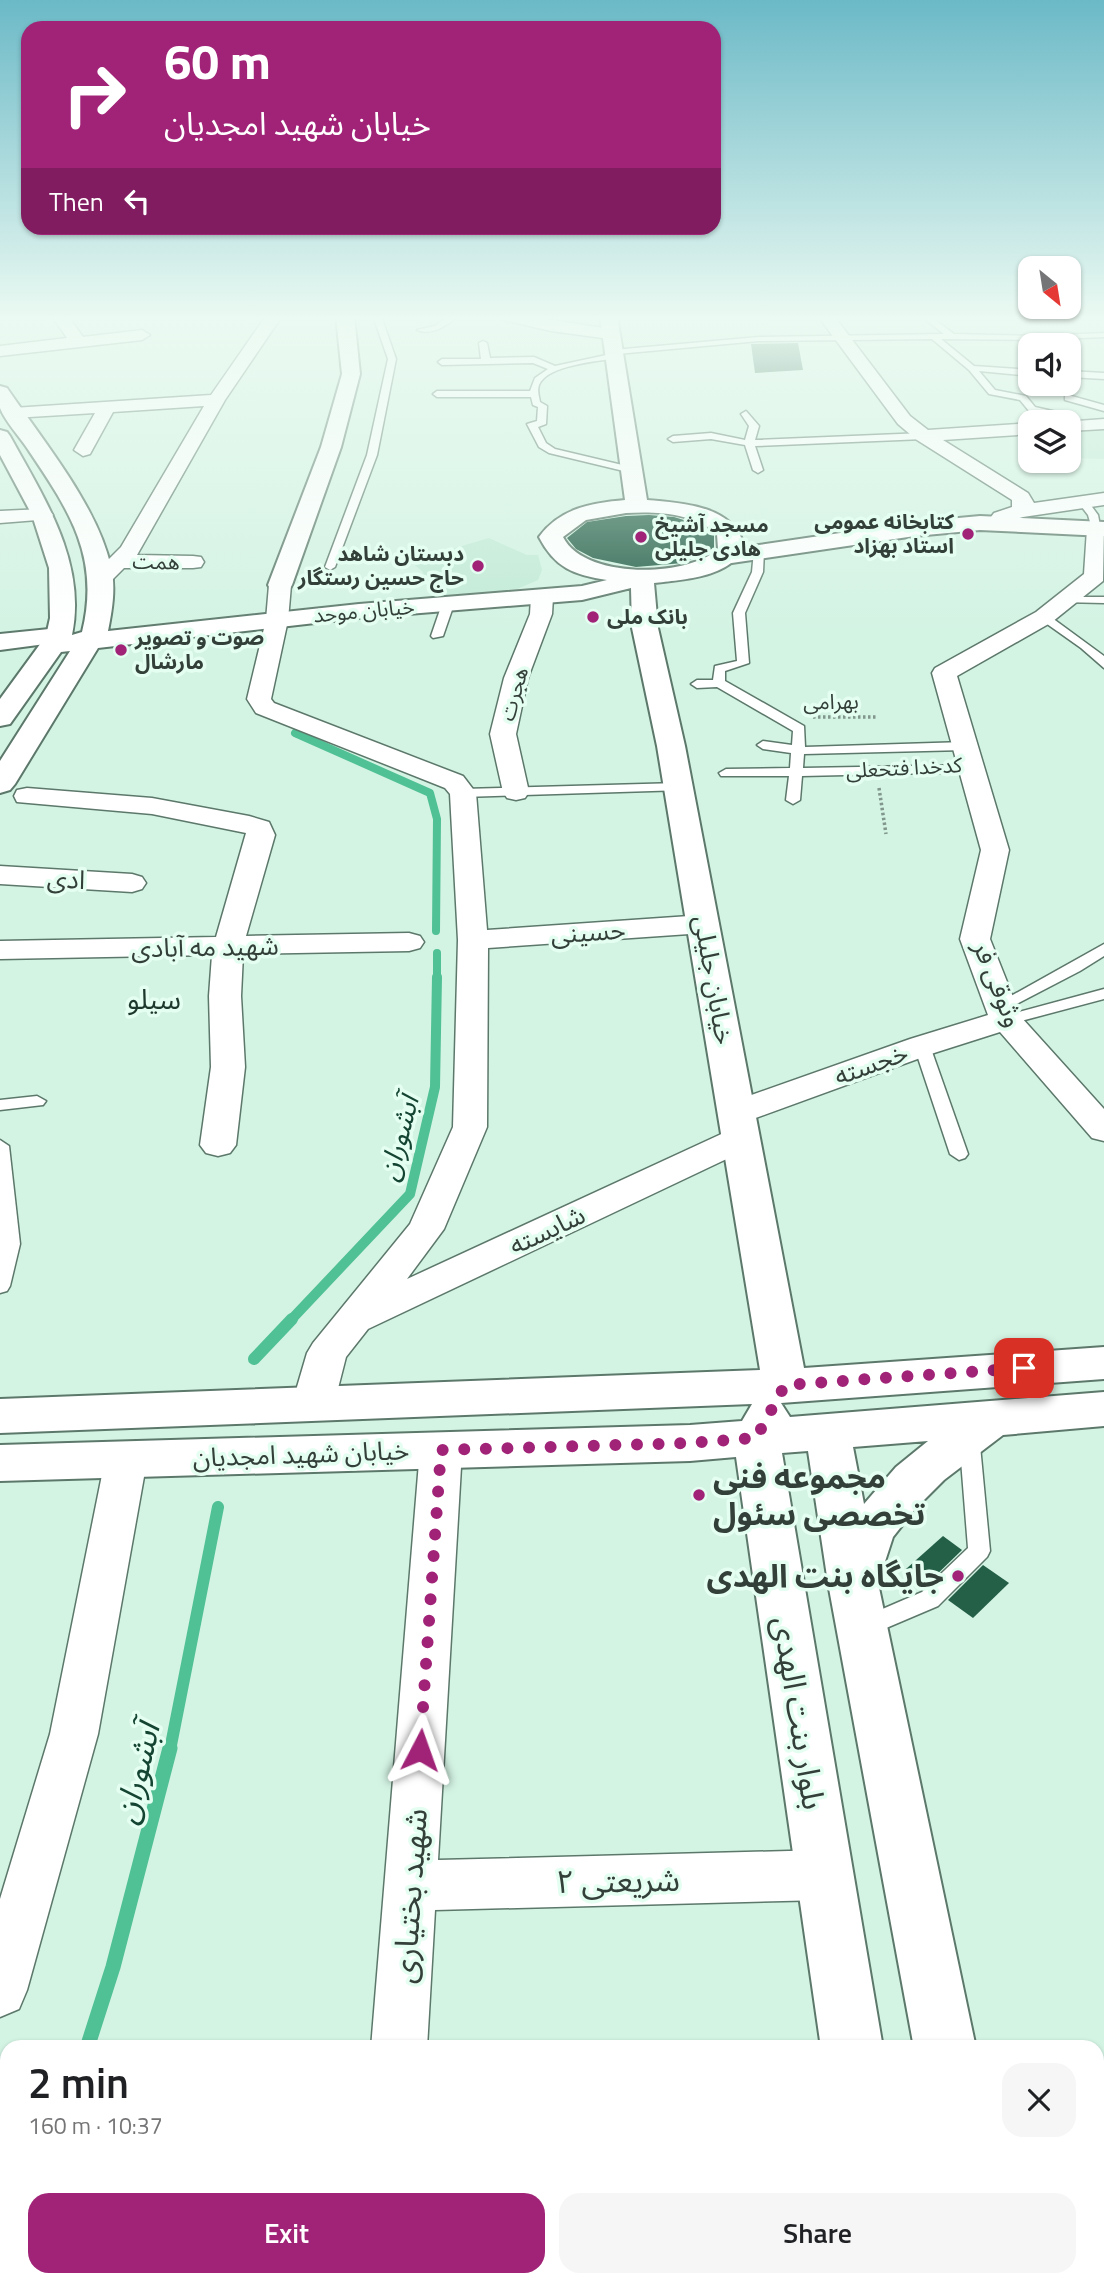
<!DOCTYPE html>
<meta charset="utf-8">
<style>
body{margin:0;font-family:"Titillium Web","Noto Sans Arabic",sans-serif;background:#f6f6f6;color:#202124;height:100vh;display:flex;flex-direction:column;font-size:26px;white-space:nowrap}
*{box-sizing:border-box;margin:0}
p{font-size:23px;color:#757577}
.icon{flex:none;width:38px;height:38px;fill:none;stroke:currentColor;stroke-width:2;stroke-linecap:round;stroke-linejoin:round}
.map{position:relative;flex:1;overflow:hidden}
.panel{position:absolute;left:0px;top:2040px;width:1104px;height:247px;display:flex;flex-direction:column;background:#fff;border-radius:21px 21px 0 0;box-shadow:0 2px 5px #0004}
.panel>*{flex:none}
.top-card{position:absolute;left:21px;top:21px;width:700px;height:214px;border-radius:21px;box-shadow:0 2px 5px #0004;background:#a02377;color:#fff;overflow:hidden}
.needle{width:46px;rotate:150deg}
.fabs{position:absolute;left:1018px;top:256px;display:grid;gap:14px}
.fabs a{display:grid;place-items:center;width:63px;height:63px;border-radius:14px;background:#fff;box-shadow:0 2px 5px #0004;font-size:35px}
.pin{position:absolute;display:grid;place-items:center;width:60px;height:60px;color:#fff;margin:-30px;border-radius:14px;box-shadow:0 4px 10px #0006}
.me{position:absolute;width:77px;margin:-38px;rotate:4deg;stroke-linejoin:round;filter:drop-shadow(0 0 5px #0008)}
.turn{display:flex;align-items:center;gap:24px;height:147px;padding:0 28px;font-size:32px}
.turn .icon{width:91px;height:91px;stroke-width:2.5}
.turn b{display:block;font-size:49px;line-height:60px}
.then{display:flex;align-items:center;height:66px;padding:0 28px;background:#0003;gap:14px;font-size:26px}
.round{display:grid;place-items:center;flex:none;width:74px;height:74px;border-radius:21px;background:#f6f6f6}
.overview{display:flex;align-items:center;justify-content:space-between;height:119px;padding:0 28px}
h1{font-size:42px;font-weight:600;line-height:52px}
.cta{display:flex;gap:14px;margin-top:auto;padding:14px 28px}
.cta a{flex:1;height:80px;border-radius:21px;background:#a02377;color:#fff;font-size:28px;font-weight:600;line-height:80px;text-align:center}
.cta a+a{background:#f6f6f6;color:#202124}
.map>svg:first-child{display:block}
</style>
<div class="map">
<svg width="1104" height="2287" viewBox="0 0 1104 2287">
<rect width="100%" height="100%" fill="#d3f3e3"/>
<!-- built -->
<g fill="#c2ead6">
<path d="M1104,427V459L1069,458V429Z"/>
<path d="M489,538L527,555H538L542,570L538,580L508,593L437,599L422,571L410,561Z"/>
</g>
<g fill="none" stroke-linecap="round" stroke-linejoin="round">
<!-- stream-far3 -->
<g stroke="#50c095" stroke-width="8">
<path d="M295,733L430,793L437,819L436,931"/>
<path d="M437,979V953"/>
</g>
<!-- stream-far2 -->
<path stroke="#50c095" stroke-width="10" d="M290,1321L410,1194L435,1087L437,977"/>
<!-- stream-far1 -->
<g stroke="#50c095" stroke-width="12">
<path d="M254,1359L292,1319"/>
<path d="M170,1750L218,1507"/>
</g>
<!-- stream -->
<g stroke="#50c095" stroke-width="15">
<path d="M87,2048L113,1967L170,1748"/>
<path d="M0,2286L7,2268"/>
</g>
</g>
<!-- building -->
<g fill="#245f48">
<path d="M798,343L803,370L755,373L751,344Z"/>
<path d="M649,515L674,517L697,524L714,535V548L683,563L636,567L593,558L576,549L567,538L587,522L626,516Z"/>
<path d="M943,1536L962,1550L927,1584L906,1569Z"/>
<path d="M983,1565L1009,1583L973,1618L948,1600Z"/>
</g>
<g fill="none" stroke-linecap="round" stroke-linejoin="round">
<!-- service casing -->
<g stroke="#5c786b" stroke-width="3">
<g id="service">
<path d="M373,316H381L396,359L377,455L335,567L330,570L325,567L367,455L388,359Z"/>
<path d="M449,316H458C446,326 432,336 417,330L435,326Z"/>
<path d="M921,316H930L954,334L1036,336L1104,333V337L1036,340L941,339L974,366L1031,370V376L979,371L995,390L1026,396L1035,407L1061,413L1085,425L1077,427L1069,422L1029,411L1020,400L989,394L969,370L932,339L759,341L617,354V358C599,361 547,365 539,385C537,391 539,396 540,402L547,406L546,424L538,427L546,443L555,449L635,468V472L632,473L549,453L539,447L527,424L537,421L538,407L533,405L531,397H437L433,394L437,391H530L535,378L548,369L533,363L442,365L438,362L442,359H481L479,343L483,341L487,343L490,358L534,357L555,366L611,354L609,352L613,350L759,337L944,334Z"/>
<path d="M1069,371L1104,373V379L1069,377Z"/>
<path d="M1068,395L1104,405V411L1065,400V396Z"/>
<path d="M746,411L759,426L755,440L924,433L929,436L924,439L755,446L763,470L758,473L753,470L745,445L711,439L673,442L668,439L673,436L711,433L745,440L749,426L741,414Z"/>
<path d="M1079,500H1087L1098,515L1101,531L1092,529L1088,515L1078,502Z"/>
<path d="M759,548L764,551L763,572L745,613L749,663L725,671V681L804,726L805,747L965,742L971,746L965,750L804,754L803,768L971,765L978,769L976,772L802,776L800,800L793,804L786,800L789,776H721L719,773L726,769L790,768L791,753L763,749L757,745L763,741L792,745L793,731L717,687L697,688L691,684L697,680H713L715,666L737,661L733,613L752,572L754,551Z"/>
<path d="M1064,597H1104V603L1060,602V598Z"/>
<path d="M448,601L454,604L443,636L433,638L431,636L442,604Z"/>
<path d="M1040,615H1048L1104,656V668L1081,648L1040,619Z"/>
<path d="M679,783L686,787L684,790L463,797L456,793L463,789Z"/>
<path d="M1104,944V956L1080,971L1007,1009L1001,1011L993,1006Z"/>
<path d="M1104,989V999L1006,1025L998,1020L1000,1017Z"/>
<path d="M922,1041L930,1046L968,1154L965,1158L959,1160L950,1154L914,1046Z"/>
<path d="M37,1096L46,1101L43,1105L0,1110V1100Z"/>
<path d="M0,1140L9,1146L20,1244L10,1286L7,1291L0,1293Z"/>
<path d="M969,1427L976,1429L979,1435L990,1551L987,1557L938,1606L865,1637L857,1634L853,1627L857,1620L922,1592L968,1548L959,1435L962,1429Z"/>
</g>
</g>
<!-- minor casing -->
<g stroke="#5c786b" stroke-width="3">
<g id="minor">
<path d="M52,316H68L83,337L142,330L150,335L142,340L0,356V346L67,338Z"/>
<path d="M266,316H282L225,400L137,555L193,556L201,557L204,562L201,567L193,568H124L109,583H93L90,578L121,547L204,406L113,412L90,454L83,456L74,450L95,413L13,418L4,413L13,408L211,395Z"/>
<path d="M498,316H526L610,329L618,334L610,339L551,331L500,319Z"/>
<path d="M818,316H834L910,416L928,430L1031,423V434L943,440L1028,493L1034,503L1104,493V505L1023,517L1001,523L994,521L991,517L994,513L1012,507V500L917,440L898,424Z"/>
<path d="M1104,419V429L1069,431V422H1064Z"/>
<path d="M43,509L50,511L53,515L50,519L0,523V511Z"/>
<path d="M1097,523L1104,525L1103,581L1052,622L957,676L1009,850L990,939L1021,1017L1104,1109V1141L1092,1138L1000,1032L934,1053L750,1120L738,1123L726,1120L721,1112L726,1104L910,1039L988,1015L960,939L981,850L932,673L935,668L1036,612L1084,574L1087,529L1090,525Z"/>
<path d="M280,578L288,580L291,585L288,620L271,699L274,703L463,776L476,793L487,930L704,915L715,918L719,924L715,930L704,933L488,948L487,1127L444,1229L407,1279L730,1130L742,1127L754,1130L759,1138L754,1146L368,1329L346,1357L334,1404L328,1415L313,1419L298,1415L292,1404L307,1353L313,1343L410,1224L453,1127L458,940L450,794L445,788L256,713L247,699L266,620L269,585L272,580Z"/>
<path d="M542,590L550,592L553,597L552,614L528,678L516,734L529,792L525,798L516,800L507,798L503,792L490,734L504,678L530,614L531,597L534,592Z"/>
<path d="M27,788L152,798L249,816L269,822L275,835L246,936L409,933L420,936L424,942L420,948L409,951L243,954L241,996L245,1067L236,1145L230,1153L218,1156L206,1153L200,1145L211,1067L209,996L212,955L0,959V941L216,937L246,833L152,814L17,802L14,796L17,790Z"/>
<path d="M0,866L132,874L142,877L146,883L142,889L132,892L0,884Z"/>
<path d="M441,1434L456,1438L462,1450L438,1860L825,1850L843,1857L851,1875L843,1893L825,1900L435,1910L427,2048H371L420,1450L426,1438Z"/>
<path d="M126,1444L141,1448L147,1460L98,1734L27,1990L19,2009L0,2017V1899L50,1734L105,1460L111,1448Z"/>
<path d="M352,2280H414L413,2287H351Z"/>
</g>
</g>
<!-- tertiary casing -->
<g stroke="#5c786b" stroke-width="4">
<g id="tertiary">
<path d="M980,516L1104,522V536L980,530L915,536L725,564L717,562L713,557L717,552L725,550L915,522Z"/>
<path d="M59,628L68,631L72,636L68,641L0,650V634Z"/>
</g>
</g>
<!-- secondary casing -->
<g stroke="#5c786b" stroke-width="4">
<g id="secondary">
<path d="M336,316H354L360,374L341,447L292,585L289,590L280,592L271,590L268,585L321,447L342,374Z"/>
<path d="M600,316H617L647,500C681,503 730,505 743,542C739,577 681,580 654,583L658,628L685,746L804,1368L1104,1347V1379L781,1403L790,1417L1104,1392V1426L1003,1435L944,1480L916,1508L893,1537L878,1583L976,2048H914L828,1583L808,1451L782,1453L883,2048H821L736,1457L690,1461L0,1481V1445L690,1425L742,1421L752,1404L0,1433V1399L760,1370L657,746L632,628L631,588L582,600L359,618L98,648L15,784L10,790L0,793V761L70,651L61,652L10,724L0,726V699L46,636L50,618L49,568L32,515L0,455V430L7,432L10,436C44,498 87,562 72,635L82,632C101,556 68,509 27,448C19,436 5,421 0,408C0,402 0,393 0,386L7,388C43,441 97,505 111,567C116,588 112,611 108,631L359,604L582,586L607,580C574,575 555,568 539,537C560,508 592,503 625,500ZM626,513C655,511 695,513 717,534L718,549C686,578 584,579 563,537L586,520ZM928,1441L896,1467L864,1504L853,1447Z"/>
<path d="M854,2280H922L923,2287H855Z"/>
<path d="M957,2280H1025L1026,2287H958Z"/>
</g>
</g>
<!-- path -->
<g stroke="#81968c" stroke-width="3.5" stroke-dasharray="2.5 2.5" stroke-linecap="butt">
<path d="M813,717H878"/>
<path d="M879,788L886,834"/>
</g>
<!-- service -->
<use href="#service" fill="#fff" fill-rule="evenodd"/>
<!-- minor -->
<use href="#minor" fill="#fff" fill-rule="evenodd"/>
<!-- tertiary -->
<use href="#tertiary" fill="#fff" fill-rule="evenodd"/>
<!-- secondary -->
<use href="#secondary" fill="#fff" fill-rule="evenodd"/>
</g>
<!-- sky -->
<linearGradient id="sky" x2="0" y2="1"><stop stop-color="#6bb9c7"/><stop offset="0.5" stop-color="#ebfaf2"/><stop offset="1" stop-color="#ebfaf2" stop-opacity="0"/></linearGradient>
<rect width="1104" height="636" fill="url(#sky)"/>
<g fill="none" stroke-linecap="round" stroke-linejoin="round">
<!-- route -->
<path stroke="#a02377" stroke-width="12" stroke-dasharray="0 21.6" d="M420,1750L441,1450L690,1443L756,1438L785,1385L1024,1368"/>
</g>
<!-- markers -->
<g fill="#a02377" stroke="#e5fef2" stroke-width="2.5">
<circle cx="968" cy="534" r="7"/>
<circle cx="641" cy="537" r="7"/>
<circle cx="478" cy="566" r="7"/>
<circle cx="593" cy="617" r="7"/>
<circle cx="121" cy="650" r="7"/>
<circle cx="699" cy="1495" r="7"/>
<circle cx="958" cy="1576" r="7"/>
</g>
<g text-anchor="middle" stroke-width="7" stroke-linejoin="round" paint-order="stroke">
<!-- far-poi labels -->
<g font-size="21" font-weight="bold" fill="#333f39" stroke="#e5fef2" text-anchor="start">
<text x="954" y="529" text-anchor="end">کتابخانه عمومی<tspan x="954" dy="24">استاد بهزاد</tspan></text>
<text x="655" y="532">مسجد آشیخ<tspan x="655" dy="24">هادی جلیلی</tspan></text>
<text x="464" y="561" text-anchor="end">دبستان شاهد<tspan x="464" dy="24">حاج حسین رستگار</tspan></text>
<text x="607" y="624">بانک ملی</text>
<text x="135" y="645">صوت و تصویر<tspan x="135" dy="24">مارشال</tspan></text>
</g>
<!-- far-street labels -->
<g font-size="21" fill="#333f39" stroke="#e5fef2">
<text transform="translate(156 562) rotate(1)" y="7">همت</text>
<text transform="translate(364 611) rotate(-5)" y="7">خیابان موحد</text>
<text transform="translate(514 694) rotate(-74)" y="7">هجرت</text>
<text transform="translate(831 702) rotate(-1)" y="7">بهرامی</text>
<text transform="translate(904 768) rotate(-3)" y="7">کدخدا فتحعلی</text>
</g>
<!-- street labels -->
<g font-size="26" fill="#333f39" stroke="#e5fef2">
<text transform="translate(66 879) rotate(3)" y="9">ادی</text>
<text transform="translate(588 932) rotate(-4)" y="9">حسینی</text>
<text transform="translate(205 947) rotate(-1)" y="9">شهید مه آبادی</text>
<text transform="translate(714 980) rotate(80)" y="9">خیابان جلیلی</text>
<text transform="translate(998 984) rotate(68)" y="9">وثوقی فر</text>
<text transform="translate(871 1064) rotate(-20)" y="9">خجسته</text>
<text transform="translate(547 1230) rotate(-25)" y="9">شایسته</text>
<text transform="translate(301 1454) rotate(-2)" y="9">خیابان شهید امجدیان</text>
</g>
<!-- neighbourhood labels -->
<g font-size="28" fill="#1d382c" stroke="#e5fef2">
<text x="154" y="1009">سیلو</text>
</g>
<!-- water labels -->
<g font-size="28" font-style="italic" fill="#144432" stroke="#e5fef2">
<text transform="translate(398 1138) rotate(-75)" y="10">آبشوران</text>
</g>
<!-- near-poi labels -->
<g font-size="32" font-weight="bold" fill="#333f39" stroke="#e5fef2" text-anchor="start">
<text x="713" y="1488">مجموعه فنی<tspan x="713" dy="37">تخصصی سئول</tspan></text>
<text x="944" y="1587" text-anchor="end">جایگاه بنت الهدی</text>
</g>
<!-- near-street labels -->
<g font-size="32" fill="#333f39" stroke="#e5fef2">
<text transform="translate(799 1713) rotate(81)" y="11">بلوار بنت الهدی</text>
<text transform="translate(618 1881) rotate(-1)" y="11">شریعتی ۲</text>
<text transform="translate(410 1896) rotate(-86)" y="11">شهید بختیاری</text>
</g>
<!-- near-water labels -->
<g font-size="33" font-style="italic" fill="#144432" stroke="#e5fef2">
<text transform="translate(136 1773) rotate(-76)" y="12">آبشوران</text>
</g>
</g>
</svg>
<div class="fabs">
<a><svg class="needle" viewBox="-14 -14 28 28"><path d="M0-13l5 13h-10z" fill="#e53935"/><path d="M0 13l5-13h-10z" fill="#757577"/></svg></a>
<a><svg class="icon" aria-label="sound" viewBox="0 0 24 24"><path d="M4 9h4l5-4v14l-5-4H4zM17 9q2 3 0 6"/></svg></a>
<a><svg class="icon" aria-label="layers" viewBox="0 0 24 24"><path d="M12 4l9 5-9 5-9-5zM3 14l9 5 9-5"/></svg></a>
</div>
<div class="pin" style="left:1024px;top:1368px;background:#d93025"><svg class="icon" aria-label="arrive" viewBox="0 0 24 24"><path d="M6 21V4h12l-3 4 3 4H6"/></svg></div>
<svg class="me" style="left:420px;top:1750px" viewBox="-20 -20 40 40"><path d="M0-17L14 15 0 8-14 15z" fill="#a02377" stroke="#fff" stroke-width="4"/></svg>
<div class="top-card">
<div class="turn"><svg class="icon" aria-label="right" viewBox="0 0 24 24"><path d="M7 20v-9h11M14 6l5 5-5 5"/></svg><div><b>60 m</b>خیابان شهید امجدیان</div></div>
<div class="then">Then<svg class="icon" aria-label="left" viewBox="0 0 24 24"><path d="M17 20v-9H6M10 6l-5 5 5 5"/></svg></div>
</div>
<section class="panel">
<div class="overview"><div><h1>2 min</h1><p>160 m · 10:37</p></div><a class="round"><svg class="icon" aria-label="close" viewBox="0 0 24 24"><path d="M6 6l12 12M18 6L6 18"/></svg></a></div>
<div class="cta"><a>Exit</a><a>Share</a></div>
</section>
</div>
